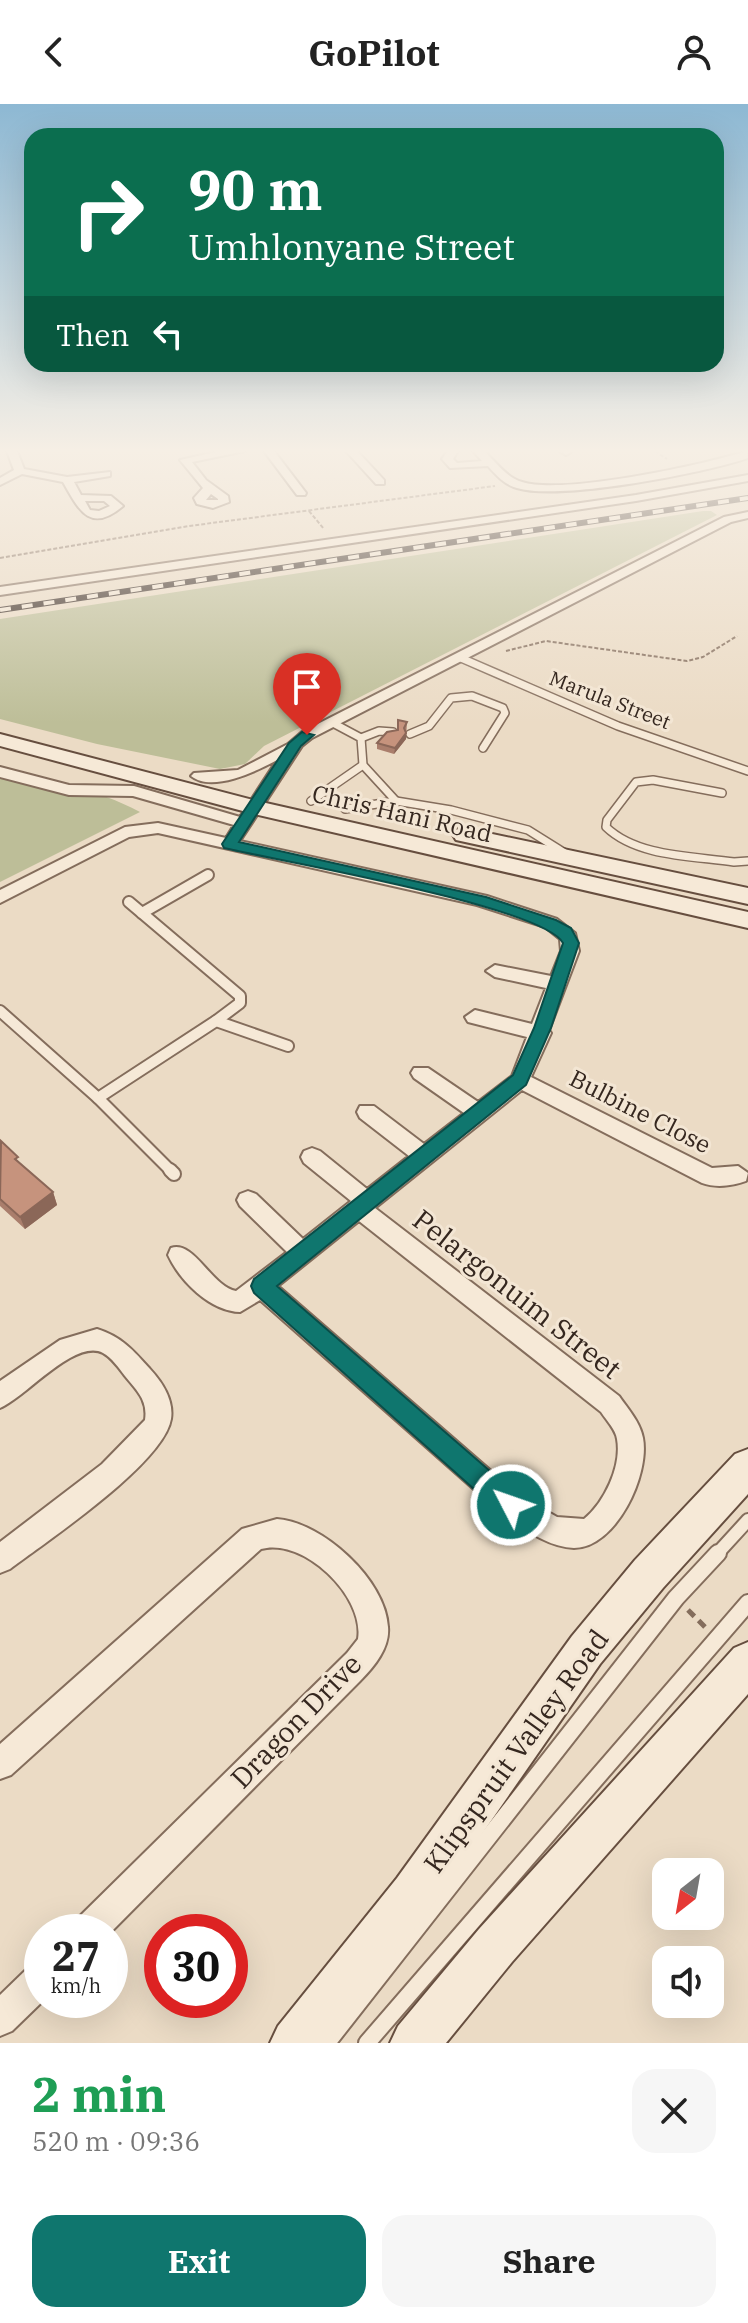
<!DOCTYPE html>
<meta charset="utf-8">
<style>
body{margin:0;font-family:"IBM Plex Serif",serif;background:#f6f6f6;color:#222;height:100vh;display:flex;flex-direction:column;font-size:30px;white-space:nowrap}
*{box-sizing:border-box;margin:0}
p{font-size:26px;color:#767676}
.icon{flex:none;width:44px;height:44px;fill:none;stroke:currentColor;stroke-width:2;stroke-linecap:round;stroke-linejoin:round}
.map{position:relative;height:1939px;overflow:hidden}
.drawer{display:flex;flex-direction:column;background:#fff;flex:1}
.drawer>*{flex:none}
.banner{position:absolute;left:24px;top:24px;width:700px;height:244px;border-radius:24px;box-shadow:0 8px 32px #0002;background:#0b6e4f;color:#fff;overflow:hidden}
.needle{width:52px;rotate:211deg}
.controls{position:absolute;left:652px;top:1754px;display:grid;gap:16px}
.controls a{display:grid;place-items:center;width:72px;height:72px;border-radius:16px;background:#fff;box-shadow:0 8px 32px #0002;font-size:40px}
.speed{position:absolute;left:24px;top:1810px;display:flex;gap:16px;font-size:40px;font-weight:700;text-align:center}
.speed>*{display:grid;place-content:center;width:104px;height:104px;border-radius:50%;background:#fff;box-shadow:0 8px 32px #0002;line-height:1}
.speed small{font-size:20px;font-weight:400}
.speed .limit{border:12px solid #d22;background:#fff;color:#111}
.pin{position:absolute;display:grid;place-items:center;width:68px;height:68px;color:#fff;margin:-82px -34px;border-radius:50% 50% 50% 0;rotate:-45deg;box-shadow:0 0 8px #0007}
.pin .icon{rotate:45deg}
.me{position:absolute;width:88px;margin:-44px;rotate:311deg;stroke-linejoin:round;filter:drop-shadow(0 0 6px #0008)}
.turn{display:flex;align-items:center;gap:28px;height:168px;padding:0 32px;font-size:36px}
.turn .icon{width:104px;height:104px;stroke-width:2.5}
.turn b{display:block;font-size:56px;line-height:68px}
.then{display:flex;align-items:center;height:76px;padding:0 32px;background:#0003;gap:16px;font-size:30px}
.round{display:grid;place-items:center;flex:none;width:84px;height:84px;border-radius:24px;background:#f6f6f6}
.headline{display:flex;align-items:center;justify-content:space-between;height:136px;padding:0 32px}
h1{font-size:48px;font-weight:700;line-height:60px;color:#1e9e55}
.cta{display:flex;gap:16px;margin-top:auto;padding:16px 32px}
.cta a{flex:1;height:92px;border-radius:24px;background:#0f766e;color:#fff;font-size:32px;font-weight:700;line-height:92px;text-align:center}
.cta a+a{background:#f6f6f6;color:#222}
header{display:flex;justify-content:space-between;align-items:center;height:104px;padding:0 32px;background:#fff;font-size:36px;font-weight:700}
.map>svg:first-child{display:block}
</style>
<header><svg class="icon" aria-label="back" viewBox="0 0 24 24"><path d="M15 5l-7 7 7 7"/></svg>GoPilot<svg class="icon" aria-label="person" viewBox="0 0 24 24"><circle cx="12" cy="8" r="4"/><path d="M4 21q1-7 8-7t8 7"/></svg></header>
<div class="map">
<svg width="748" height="1939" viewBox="0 0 748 1939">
<rect width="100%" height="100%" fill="#ebdbc5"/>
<!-- cemetery -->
<g fill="#bdbe98">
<path d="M703,407H711L717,411L264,642L245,660L220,665L97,640L0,615V515Z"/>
<path d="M0,663C47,675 97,685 140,708L0,778Z"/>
</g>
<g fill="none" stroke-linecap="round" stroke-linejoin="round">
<!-- lane-far3 casing -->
<g stroke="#846d5c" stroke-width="10">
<g id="lane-far3">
<path d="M461,554L618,622L748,667"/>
<path d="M331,618L361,634L363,661L396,697"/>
<path d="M410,630L429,622L451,594L472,592L503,604L505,609L483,644"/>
<path d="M361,634L379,627L393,628"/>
<path d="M722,689L653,676L636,678L607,716L606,723C637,753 693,752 734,758L748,757"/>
<path d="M311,697L363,661"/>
<path d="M345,705L396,697L451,706L528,726L568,751"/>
</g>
</g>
<!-- lane-far2 casing -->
<g stroke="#846d5c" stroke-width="14">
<g id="lane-far2">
<path d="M129,798L240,892V899L216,917"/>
<path d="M142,809L208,771"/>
<path d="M0,907L98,994L216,917L288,942"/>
<path d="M98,994L172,1068"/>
</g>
</g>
<!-- lane-far1 casing -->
<g stroke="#846d5c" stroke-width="16">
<g id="lane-far1">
<path d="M170,1066L174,1070"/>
<path d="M716,1451L748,1416"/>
</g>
</g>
<!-- lane casing -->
<g stroke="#846d5c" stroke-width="20">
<g id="lane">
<path d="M327,1939L676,1494L718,1449"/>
<path d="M367,1939L748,1499"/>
</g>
</g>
<!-- street casing -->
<g stroke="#846d5c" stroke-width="4">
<g id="street">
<path d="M7,347H17L24,365L67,373L110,368V372L74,378L81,391L111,392L123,402C90,430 79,406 63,378L22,370L0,381V374L14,366ZM85,397H104L110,402L99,407L90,406Z"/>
<path d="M220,347H245L192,358L206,376L228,392L229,398L213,404L197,400L194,394L203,384L180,356ZM211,390L218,395V396H206Z"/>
<path d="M264,347H274L306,389L305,391H297Z"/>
<path d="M346,347H357L384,376V380H376Z"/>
<path d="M448,347H458L453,355L457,359L482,357L473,347H484C495,357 507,374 522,378C563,391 703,361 747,347L748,354C705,369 559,397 517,384C505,381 496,371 488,362L450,364L442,355Z"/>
<path d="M560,347H571V348L566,351Z"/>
<path d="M748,371V377L636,397L0,491V483L636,391Z"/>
<path d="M748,408V414L731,418L312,634L302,642L240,737L487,792L557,815L575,829L579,847L549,926L551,929L531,973L712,1064L738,1062L748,1069L746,1077C733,1082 715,1084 702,1079L522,986L375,1104L619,1292C628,1305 640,1318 643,1334C650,1371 616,1444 574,1444C547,1443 523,1424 502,1410L260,1196L240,1208C210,1207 180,1177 168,1151L171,1144C194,1136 211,1182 236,1187L287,1148L240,1102L237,1096L240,1090L248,1087L256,1090L303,1135L351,1097L304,1059L301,1053L304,1047L312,1044L320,1047L367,1085L409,1052L360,1014L357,1008L360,1002H374L424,1040L464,1009L414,974L411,969L414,964H428L478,998L512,972L527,933L468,918L465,913L475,906L532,920L546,884L495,873L486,867L495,861L551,872L561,847L560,835L545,823L477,801L158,729L129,733L0,799V786L125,723L158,719L226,734L234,721L133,692L69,691L0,673V663L69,681L134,682L240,713L277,656C257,667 212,689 191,672L194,669L238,666L288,640L302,628L724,413ZM359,1117L601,1308C607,1317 616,1326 617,1335C622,1362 604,1399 584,1415L557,1413L520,1392L278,1182Z"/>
<path d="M97,1225C122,1233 133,1246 150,1265C162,1278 174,1296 171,1315C164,1359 47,1437 10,1465L0,1469V1438L102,1360L145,1316C148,1296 137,1287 125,1272C119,1264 112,1254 103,1249C75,1234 25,1294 0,1304V1277L60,1236Z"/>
<path d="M277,1415C322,1418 386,1476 388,1523C390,1544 374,1563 360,1577L110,1829L71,1828L76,1816L347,1549L358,1535C365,1492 303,1433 261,1445L11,1671L0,1675V1640L242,1425Z"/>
<path d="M42,1857L44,1896L12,1927L0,1932V1891L30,1862Z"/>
</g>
</g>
<!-- secondary casing -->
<g stroke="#664e3f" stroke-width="4">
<g id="secondary">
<path d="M0,630L257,697L748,808V824L254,710L0,642Z"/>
<path d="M464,724L748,784V800L456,736L453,731L456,726Z"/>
<path d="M748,1345V1390L663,1484L600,1560L429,1806L326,1939H270L278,1922L397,1774L572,1532L635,1456L735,1350Z"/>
<path d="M748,1538V1590L512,1858L446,1939H390L398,1922L479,1825L734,1544Z"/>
</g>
</g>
<!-- path-far1 -->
<g stroke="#846d5c" stroke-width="2" stroke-dasharray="4 2" stroke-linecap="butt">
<path d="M655,347L667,355"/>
<path d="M309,407L324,425"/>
<path d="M0,454L189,422L495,382"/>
<path d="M506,547L546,537L687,557L703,553L737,532"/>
</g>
<!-- path -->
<path stroke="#846d5c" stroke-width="5" stroke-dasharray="9 6" stroke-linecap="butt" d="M688,1506L705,1523"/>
<!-- lane-far3 -->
<use href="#lane-far3" stroke="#f6e9d7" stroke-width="7"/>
<!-- lane-far2 -->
<use href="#lane-far2" stroke="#f6e9d7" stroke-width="10"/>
<!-- lane-far1 -->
<use href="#lane-far1" stroke="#f6e9d7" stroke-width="12"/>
<!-- lane -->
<use href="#lane" stroke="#f6e9d7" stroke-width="16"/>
<!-- street -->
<use href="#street" fill="#f6e9d7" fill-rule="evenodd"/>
<!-- secondary -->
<use href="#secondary" fill="#f6e9d7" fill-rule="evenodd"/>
<!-- rail casing -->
<g stroke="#35271f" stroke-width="6">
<path id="rail" d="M0,506L748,394"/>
</g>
<!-- rail -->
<use href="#rail" stroke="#f3e6d4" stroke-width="4" stroke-dasharray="11" stroke-linecap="butt"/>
</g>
<!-- wall -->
<g fill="#aa7e6c">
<path d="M407,618L406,635L394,650L377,645V639L398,626Z"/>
<path d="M0,1038L22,1061L53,1088L57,1101L25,1125L0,1102Z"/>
</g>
<!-- shaded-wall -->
<g fill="#8b6758">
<path d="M406,629V635L394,650L395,644Z"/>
<path d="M53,1088L57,1101L25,1125L20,1113Z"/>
</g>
<!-- building -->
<g fill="#c6937d" stroke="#8b6758" stroke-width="2">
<path d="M398,616L407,618L404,624L406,629L395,644L377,639L387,628L398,626Z"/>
<path d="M1,1037L18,1053L15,1055L53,1088L20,1113L0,1095Z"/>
</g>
<!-- sky -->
<linearGradient id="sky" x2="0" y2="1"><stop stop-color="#8db8d3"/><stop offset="0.56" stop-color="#f6efe5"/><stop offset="1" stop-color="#f6efe5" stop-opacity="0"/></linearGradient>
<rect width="748" height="619" fill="url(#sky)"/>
<!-- route -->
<path fill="#0f766e" stroke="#0a4d48" stroke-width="2" d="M302,628L314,631L301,642L239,738L486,793L556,816L571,824L579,839L551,924L526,981L277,1182L520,1393L523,1401L520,1410L511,1413L502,1410L254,1189L251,1182L254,1175L513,971L534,924L563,839C542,802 279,757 224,744L222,740L289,639Z"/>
<g text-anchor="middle" stroke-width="6" stroke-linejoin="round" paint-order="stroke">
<!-- far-street labels -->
<g font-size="20" fill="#35271f" stroke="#f3e6d4">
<text transform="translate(610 596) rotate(21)" y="7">Marula Street</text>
</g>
<!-- street labels -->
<g font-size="24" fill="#35271f" stroke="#f3e6d4">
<text transform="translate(402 710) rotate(13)" y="8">Chris Hani Road</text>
<text transform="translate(640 1008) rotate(27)" y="8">Bulbine Close</text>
</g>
<!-- near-street labels -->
<g font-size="28" fill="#35271f" stroke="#f3e6d4">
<text transform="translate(517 1190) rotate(38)" y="10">Pelargonuim Street</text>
<text transform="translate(296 1617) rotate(-46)" y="10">Dragon Drive</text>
<text transform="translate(516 1647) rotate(-54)" y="10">Klipspruit Valley Road</text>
</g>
</g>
</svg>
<div class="controls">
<a><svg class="needle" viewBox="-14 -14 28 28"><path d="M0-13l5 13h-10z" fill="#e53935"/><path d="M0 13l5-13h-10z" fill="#767676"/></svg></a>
<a><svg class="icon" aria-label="sound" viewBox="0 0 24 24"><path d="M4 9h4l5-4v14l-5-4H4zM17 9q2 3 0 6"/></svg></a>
</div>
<div class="speed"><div>27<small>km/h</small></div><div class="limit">30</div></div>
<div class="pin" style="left:307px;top:631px;background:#d93025"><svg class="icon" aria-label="arrive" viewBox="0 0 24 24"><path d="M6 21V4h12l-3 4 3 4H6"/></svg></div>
<svg class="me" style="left:511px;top:1401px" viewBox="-20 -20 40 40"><circle r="17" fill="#0f766e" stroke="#fff" stroke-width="3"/><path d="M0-11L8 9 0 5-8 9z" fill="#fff"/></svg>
<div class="banner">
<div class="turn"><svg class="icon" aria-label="right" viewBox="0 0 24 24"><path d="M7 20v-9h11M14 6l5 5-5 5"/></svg><div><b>90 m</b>Umhlonyane Street</div></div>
<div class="then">Then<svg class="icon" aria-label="left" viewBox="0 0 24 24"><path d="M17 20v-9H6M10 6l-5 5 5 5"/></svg></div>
</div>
</div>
<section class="drawer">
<div class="headline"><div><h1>2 min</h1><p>520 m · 09:36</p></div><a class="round"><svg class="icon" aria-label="close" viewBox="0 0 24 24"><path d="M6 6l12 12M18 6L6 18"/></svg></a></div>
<div class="cta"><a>Exit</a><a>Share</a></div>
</section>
